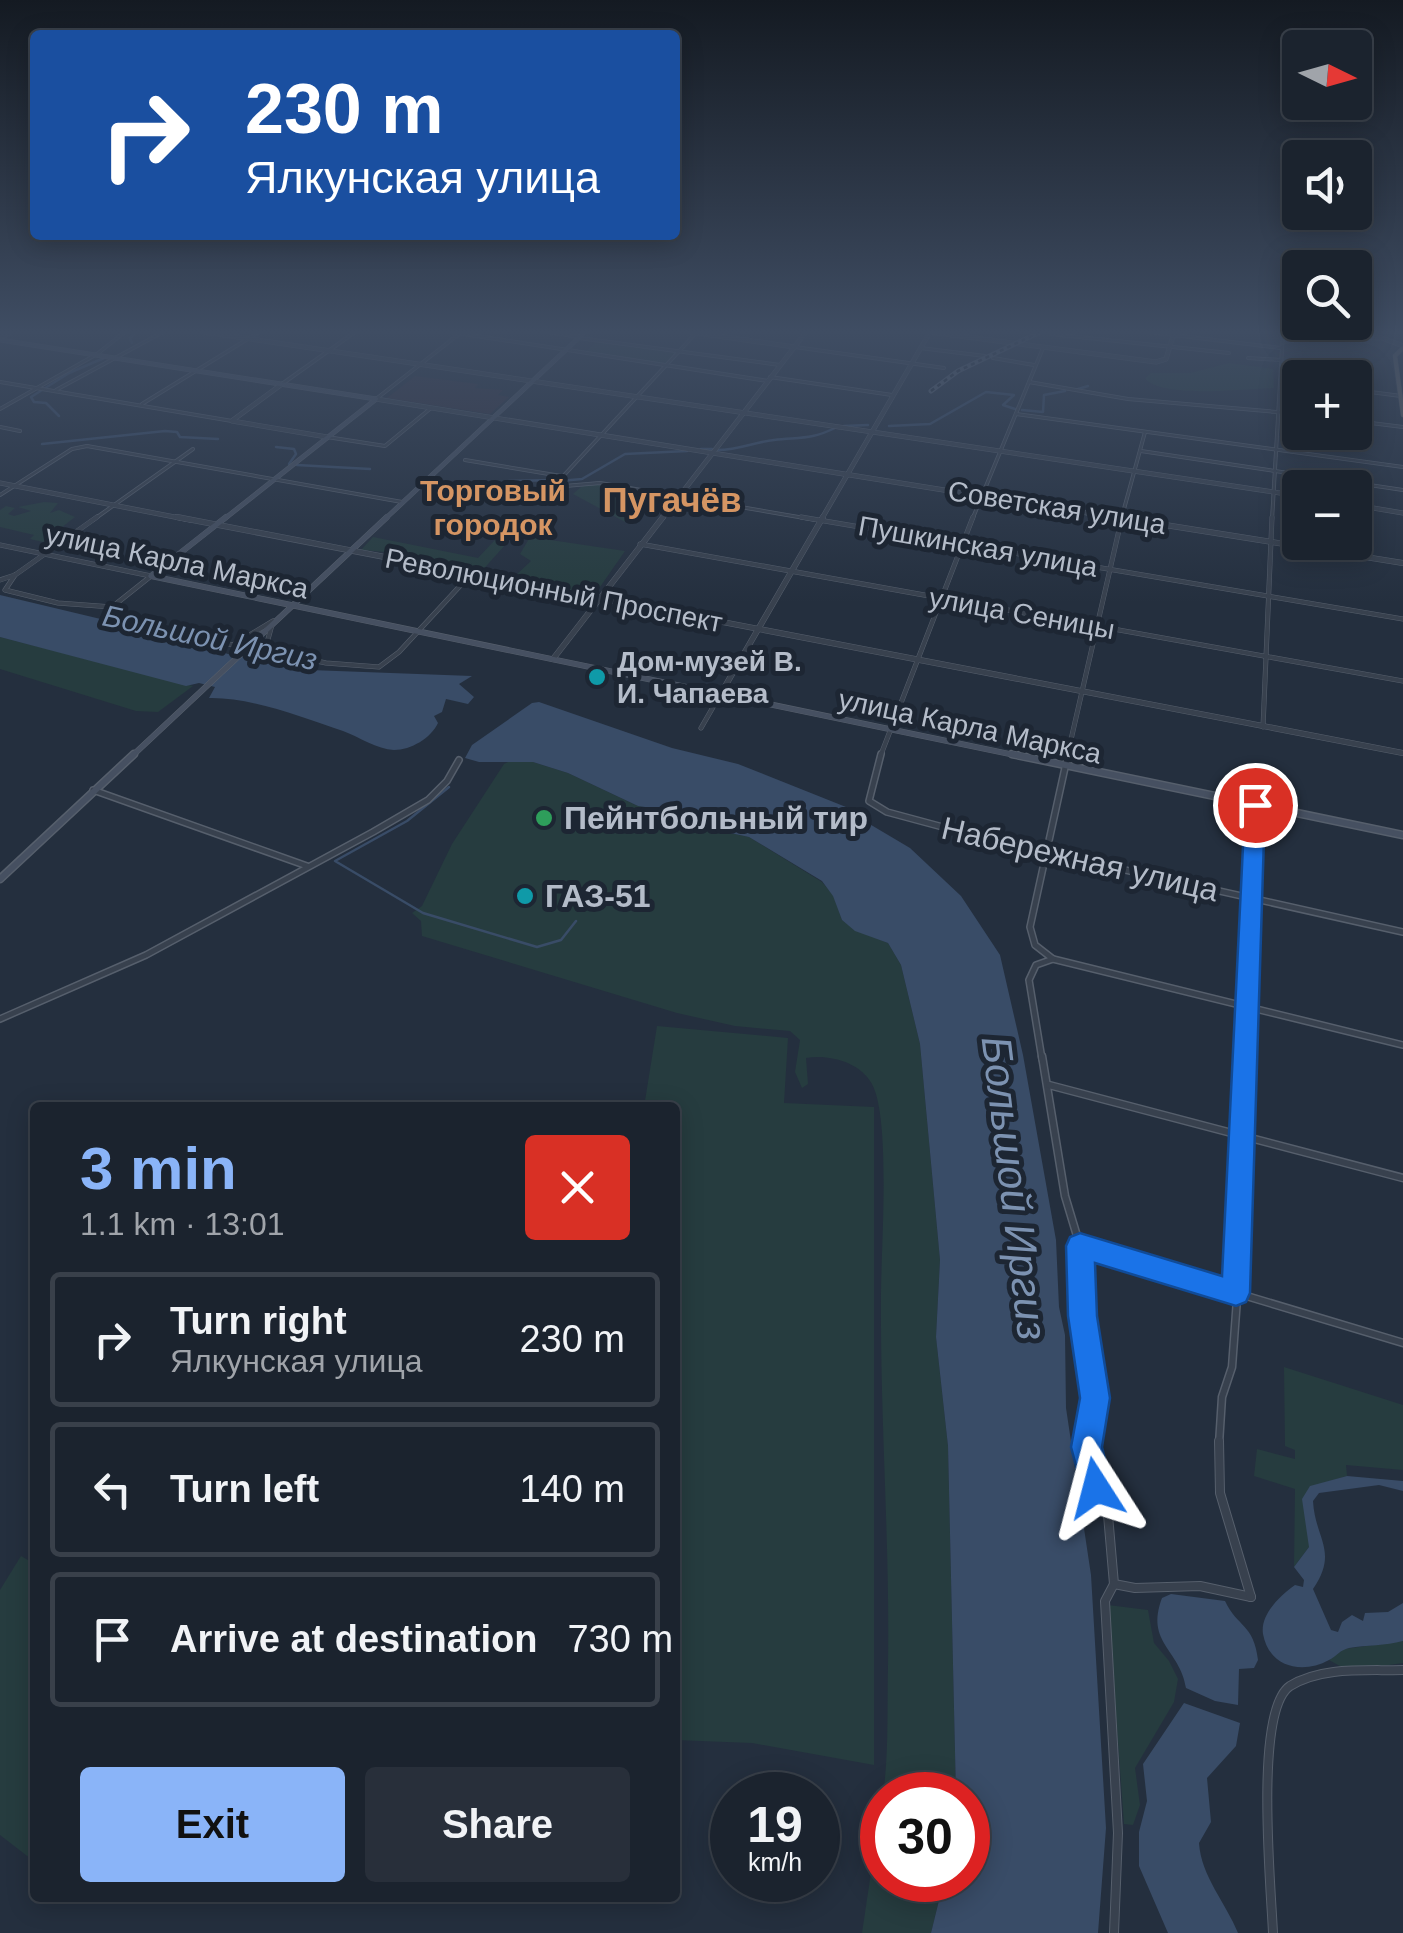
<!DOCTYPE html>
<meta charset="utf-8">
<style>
body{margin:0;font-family:Helvetica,sans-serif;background:#282f3a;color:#f1f3f6;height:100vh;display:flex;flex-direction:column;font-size:38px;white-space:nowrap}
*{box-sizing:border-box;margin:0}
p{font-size:32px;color:#a0a4aa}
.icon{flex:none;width:55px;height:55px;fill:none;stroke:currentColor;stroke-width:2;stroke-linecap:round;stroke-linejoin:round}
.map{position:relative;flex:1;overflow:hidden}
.details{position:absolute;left:30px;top:1102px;width:650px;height:800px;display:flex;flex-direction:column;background:#1b232e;border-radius:10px;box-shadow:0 5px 25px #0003,0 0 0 2px #39404a}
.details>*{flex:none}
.guide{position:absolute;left:30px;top:30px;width:650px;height:210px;border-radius:10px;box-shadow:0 5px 25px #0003,0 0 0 2px #39404a;background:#1a4fa0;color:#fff;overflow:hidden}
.needle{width:65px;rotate:95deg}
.fabs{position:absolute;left:1282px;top:30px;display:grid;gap:20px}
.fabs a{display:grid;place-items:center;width:90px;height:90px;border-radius:10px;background:#1b232e;box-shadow:0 5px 25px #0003,0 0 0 2px #39404a;font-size:50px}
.speed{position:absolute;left:710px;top:1772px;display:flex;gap:20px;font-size:50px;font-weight:700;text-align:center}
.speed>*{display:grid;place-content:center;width:130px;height:130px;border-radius:50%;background:#1b232e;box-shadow:0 5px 25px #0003,0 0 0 2px #39404a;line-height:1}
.speed small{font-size:25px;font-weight:400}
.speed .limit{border:15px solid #d22;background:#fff;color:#111}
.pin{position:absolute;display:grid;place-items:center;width:85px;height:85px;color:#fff;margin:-42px;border:5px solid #fff;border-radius:50%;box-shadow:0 2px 10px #0007}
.me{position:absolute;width:110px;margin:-55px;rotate:351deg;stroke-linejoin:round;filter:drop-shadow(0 0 8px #0008)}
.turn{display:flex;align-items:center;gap:35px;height:210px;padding:0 50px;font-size:45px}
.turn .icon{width:130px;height:130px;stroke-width:2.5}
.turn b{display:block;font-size:70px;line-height:85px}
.round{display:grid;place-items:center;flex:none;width:105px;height:105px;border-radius:10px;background:#282f3a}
.headline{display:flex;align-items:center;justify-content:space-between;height:170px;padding:0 50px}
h1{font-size:60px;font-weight:700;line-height:75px;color:#8ab4f8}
.action{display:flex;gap:20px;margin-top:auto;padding:20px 50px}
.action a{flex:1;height:115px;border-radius:10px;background:#8ab4f8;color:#111;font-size:40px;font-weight:700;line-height:115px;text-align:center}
.action a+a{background:#282f3a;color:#f1f3f6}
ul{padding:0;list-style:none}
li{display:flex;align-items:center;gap:30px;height:135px;margin:0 20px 15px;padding:0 30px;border:5px solid #39404a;border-radius:10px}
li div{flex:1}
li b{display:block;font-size:38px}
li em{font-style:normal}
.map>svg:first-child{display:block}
</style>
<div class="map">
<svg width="1403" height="1933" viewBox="0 0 1403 1933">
<rect width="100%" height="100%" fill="#242f3e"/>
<!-- medical -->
<path fill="#32303f" d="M415,376L478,384L475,388L503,390L498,395L509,397L490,414L387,398Z"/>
<!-- green -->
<g fill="#263c3f">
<path d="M597,341L680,352L668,364L584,353Z"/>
<path d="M1229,363L1273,369L1274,388C1248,389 1159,399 1145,378L1151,373H1190Z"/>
<path d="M596,484L646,493L642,499L631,497L617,516L628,518L625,522L573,494L582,486Z"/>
<path d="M44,502L58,503L50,513L59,510L75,517L43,542L30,539L34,535L0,527V510L6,506L15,508L8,514L14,516L31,511L18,507Z"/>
<path d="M511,523L523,525L480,573L466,571L472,563L464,570L414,561L413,557L411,560L385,552L361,550L373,537L478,558Z"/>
<path d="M530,537L625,551L600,587L586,591L593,595L540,585L539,581L536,584L482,574L514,577L531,561L520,554Z"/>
<path d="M0,637L193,686L158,712L136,711L0,669Z"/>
<path d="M510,761L533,762L568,773L638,806L659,809L679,822L749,837L822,882L833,895L842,920L855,930L888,943L901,965L920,1044L940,1260L936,1337L948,1446L956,1795H883C889,1753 887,1709 888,1666C890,1542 880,1419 881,1295C881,1249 891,1119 872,1084C860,1062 829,1054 806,1058L808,1084L802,1088L795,1072L800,1040L790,1031L735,1026L677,1013L422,936L421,921L412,913L422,906L452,844L504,764Z"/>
<path d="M657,1026L788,1038L784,1103L874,1107V1765L752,1743L675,1740V1108L644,1107Z"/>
<path d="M1284,1367L1403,1405V1470L1346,1465L1347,1476L1310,1487L1309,1547L1294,1567L1295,1489L1254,1476L1257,1449L1295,1459V1450L1285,1446Z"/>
<path d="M21,1556L35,1564V1862L0,1835V1590Z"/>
<path d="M1108,1605L1148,1610L1154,1643L1169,1661L1178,1679L1174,1702L1135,1768L1140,1805L1133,1825L1124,1824Z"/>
<path d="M1403,1641V1663L1349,1671L1329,1660L1344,1649Z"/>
<path d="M882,1798V1880H944L931,1933H862Z"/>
</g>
<!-- water -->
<g fill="#394c67">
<path d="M0,595L172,636L228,654L310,670L472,676L459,684L474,697L468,704L446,699L442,712L434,716L438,723C431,738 411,750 394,750C377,749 359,737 343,731C302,717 250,697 209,698L215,687L199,683L186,686L0,637Z"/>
<path d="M539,702L672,748L738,764L851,809L856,816L910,848L961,896L1000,955L1023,1055L1056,1240L1059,1307L1065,1335L1066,1408L1091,1575L1106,1828L1098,1933H931L944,1880H968V1795H956L948,1446L936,1337L940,1260L920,1044L901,965L888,943L855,931L842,920L833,896L822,881L749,837L679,822L659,809L638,806L568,773L533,762H479L465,758L472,745L532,703Z"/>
<path d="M1347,1476L1403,1481V1491L1379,1485L1319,1493L1313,1501C1315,1539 1339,1551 1313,1589L1331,1630L1338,1632L1342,1622L1352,1615L1363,1621L1365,1613L1388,1612L1403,1603V1641C1385,1646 1367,1645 1349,1648C1340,1650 1337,1656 1329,1660C1302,1675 1269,1667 1263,1634C1260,1614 1281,1595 1295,1585L1303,1587L1304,1580L1294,1567L1309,1547L1302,1499L1310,1486Z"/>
<path d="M1171,1594L1225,1601C1237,1627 1254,1624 1258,1660L1254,1668L1239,1669L1238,1705L1215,1701L1186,1688C1180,1649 1145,1643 1162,1598Z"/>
<path d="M1184,1703L1240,1723L1236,1746L1207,1778L1211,1822L1199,1843C1201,1876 1226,1903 1238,1933H1168L1139,1866V1832L1147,1801L1143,1764Z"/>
</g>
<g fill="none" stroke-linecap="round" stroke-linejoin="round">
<!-- stream -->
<g stroke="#394c67" stroke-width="2.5">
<path d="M132,343L130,338L136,332"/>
<path d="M1075,390L1088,386"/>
<path d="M1022,410L1043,412L1044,395L1065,391"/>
<path d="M59,416L46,403L34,402L31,397L69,373L104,358"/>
<path d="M844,426L868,425"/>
<path d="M889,426L930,424L986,392L1014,395L1003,405L1015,409"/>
<path d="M42,444L165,431L177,432L180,437L218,439"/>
<path d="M276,447L294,449L296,454L289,464"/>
<path d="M701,449H712"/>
<path d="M718,450C738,450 755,442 774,440C802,437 811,440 837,427"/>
<path d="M297,465L370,469"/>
<path d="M509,481L554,480"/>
<path d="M560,481L582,479L625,454L687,451"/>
<path d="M449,787L407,821L335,861L423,913L537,947L561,940L576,921"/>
</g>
<!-- minor-far4 casing -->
<g stroke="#565f6c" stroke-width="4">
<g id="minor-far4">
<path d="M451,332L768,381"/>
<path d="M548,332L580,337"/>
<path d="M1149,332L1280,348"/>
<path d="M1051,334L1229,353"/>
<path d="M579,338L780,365"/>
<path d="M795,347L944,368"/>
<path d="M920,348L985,356"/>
<path d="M993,358L1034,365"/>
<path d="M1248,358L1281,360"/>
<path d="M770,377L892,395"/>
<path d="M1280,380L1300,382"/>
<path d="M0,382L232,421"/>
<path d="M1029,382L1128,399L1300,414"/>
<path d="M282,384L355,332"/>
<path d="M56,390L163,332"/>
<path d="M1355,390L1401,396"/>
<path d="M376,399L459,334"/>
<path d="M142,404L259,332"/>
<path d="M0,409L97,354L125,332"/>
<path d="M1016,414L1403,467"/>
<path d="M1355,421L1403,427"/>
<path d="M0,427L20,431"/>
<path d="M327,437L385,446L431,408"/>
<path d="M1141,451L1403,490"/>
<path d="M465,460L561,476"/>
<path d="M553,487L600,483L816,520"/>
<path d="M553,487L696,333"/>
<path d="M0,495L72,449L87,446L402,502"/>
<path d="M93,520L193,449"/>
<path d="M972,520L1043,348"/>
<path d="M1121,520L1145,432"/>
<path d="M1272,520L1283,332"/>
</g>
</g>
<!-- minor-far3 casing -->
<g stroke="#565f6c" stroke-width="5">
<g id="minor-far3">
<path d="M801,517L1403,619"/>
<path d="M640,544L1403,681"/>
<path d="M0,545L151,576"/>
<path d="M15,575L5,590L58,603L112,607L111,618L233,645L273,621L265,650L326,663L379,667L399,652L471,574"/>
<path d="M0,580L15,575L97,517"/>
<path d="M112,607L151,576"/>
<path d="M1263,727L1272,517"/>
<path d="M701,728L720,695"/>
<path d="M880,757L973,517"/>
<path d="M1067,757L1122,517"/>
</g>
</g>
<!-- minor-far2 casing -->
<g stroke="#565f6c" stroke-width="8">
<g id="minor-far2">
<path d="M881,754L869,801L887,812L991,840L1403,932"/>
<path d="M93,790L307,866"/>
<path d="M1053,959L1403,1045"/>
<path d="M0,1019L146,955L373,832L428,800L447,781L459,760"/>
<path d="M1042,1059L1029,980L1036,965L1053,959L1035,945L1030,927L1068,754"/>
<path d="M1246,1059L1255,805"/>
</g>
</g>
<!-- minor-far1 casing -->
<g stroke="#565f6c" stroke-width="9">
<g id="minor-far1">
<path d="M1042,1056L1065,1196L1080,1246L1083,1316L1095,1398L1087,1444"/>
<path d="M1049,1085L1403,1178"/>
<path d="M1080,1246L1403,1343"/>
<path d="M1219,1444L1222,1397L1232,1367L1237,1299L1246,1056"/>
</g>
</g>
<!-- minor casing -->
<g stroke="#565f6c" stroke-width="10">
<g id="minor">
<path d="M1087,1441L1096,1488L1108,1515L1114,1584L1135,1588L1200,1586L1251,1597"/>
<path d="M1219,1441L1220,1493L1251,1597"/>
<path d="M1114,1584L1105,1601L1118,1833L1114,1933"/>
<path d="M1273,1933C1271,1887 1254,1710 1290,1686C1322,1666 1367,1671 1403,1670"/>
</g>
</g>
<!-- tertiary-far1 casing -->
<g stroke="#565f6c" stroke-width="5">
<g id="tertiary-far1">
<path d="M204,332L1300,496"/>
<path d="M691,332L794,347"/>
<path d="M930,332L1156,362L1166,359L1173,336L1179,332"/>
<path d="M1295,332L1382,338L1403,346"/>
<path d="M0,338L11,332"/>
<path d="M376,399L1131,520"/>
<path d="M233,420L282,384"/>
<path d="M232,421L327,437"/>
<path d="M0,483L190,520"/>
<path d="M1355,505L1403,513"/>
<path d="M661,520L806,332"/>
<path d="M821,520L930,332"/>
</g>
</g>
<!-- tertiary casing -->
<g stroke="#565f6c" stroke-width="6">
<g id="tertiary">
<path d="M177,517L1403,753"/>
<path d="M1115,517L1403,563"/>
<path d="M553,659L663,517"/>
<path d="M720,695L823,517"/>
</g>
</g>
<!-- secondary-far2 casing -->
<g stroke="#565f6c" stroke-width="5">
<g id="secondary-far2">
<path d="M0,340L376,399"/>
<path d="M223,520L375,400"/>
<path d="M384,520L585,332"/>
</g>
</g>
<!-- secondary-far1 casing -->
<g stroke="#565f6c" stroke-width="6">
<g id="secondary-far1">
<path d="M151,576L1024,757"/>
<path d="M151,576L226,517"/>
<path d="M131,757L387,517"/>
</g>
</g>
<!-- secondary casing -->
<g stroke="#565f6c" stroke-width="9">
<g id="secondary">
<path d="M1012,754L1403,835"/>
<path d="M0,879L134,754"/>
</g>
</g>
<!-- trunk casing -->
<g stroke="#434c59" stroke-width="5">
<path id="trunk" d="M1403,348L1395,356L1403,415"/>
</g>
<!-- minor-far4 -->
<use href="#minor-far4" stroke="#38414e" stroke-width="2.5"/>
<!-- minor-far3 -->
<use href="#minor-far3" stroke="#38414e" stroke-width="4"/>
<!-- minor-far2 -->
<use href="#minor-far2" stroke="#38414e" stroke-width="5"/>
<!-- minor-far1 -->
<use href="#minor-far1" stroke="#38414e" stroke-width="6"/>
<!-- minor -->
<use href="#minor" stroke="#38414e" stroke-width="8"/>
<!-- tertiary-far1 -->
<use href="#tertiary-far1" stroke="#38414e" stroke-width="4"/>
<!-- tertiary -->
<use href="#tertiary" stroke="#38414e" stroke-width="5"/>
<!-- secondary-far2 -->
<use href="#secondary-far2" stroke="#465061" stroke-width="4"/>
<!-- secondary-far1 -->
<use href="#secondary-far1" stroke="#465061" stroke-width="5"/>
<!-- secondary -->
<use href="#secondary" stroke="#465061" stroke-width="6"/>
<!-- trunk -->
<use href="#trunk" stroke="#656462" stroke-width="4"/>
<!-- rail casing -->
<g stroke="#5a6575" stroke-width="5">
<path id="rail" d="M931,391L958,371L1040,332"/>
</g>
<!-- rail -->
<use href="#rail" stroke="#1d2633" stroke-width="2.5" stroke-dasharray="4" stroke-linecap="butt"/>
</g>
<!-- sky -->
<linearGradient id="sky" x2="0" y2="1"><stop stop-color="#141a22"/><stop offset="0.55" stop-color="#3f4d63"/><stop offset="1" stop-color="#3f4d63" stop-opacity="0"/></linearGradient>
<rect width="1403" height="603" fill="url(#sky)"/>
<!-- route -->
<path fill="#1a73e8" stroke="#114b97" stroke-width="2.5" d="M1255,798L1265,805L1250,1293L1246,1302L1236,1306L1095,1263L1097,1316L1110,1398L1102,1447L1112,1488L1107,1500L1096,1504L1085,1500L1071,1447L1080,1398L1068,1316L1066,1246L1070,1237L1080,1233L1222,1276L1245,805Z"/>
<!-- markers -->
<g fill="#0f9aa8" stroke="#1d2633" stroke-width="4">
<circle cx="597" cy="677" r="10"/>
<circle cx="525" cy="896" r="10"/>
</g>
<circle fill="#2e9e5b" stroke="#1d2633" stroke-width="4" cx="544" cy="818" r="10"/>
<g text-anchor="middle" stroke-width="10" stroke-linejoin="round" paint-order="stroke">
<!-- far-street labels -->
<g font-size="28" fill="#b4bcc9" stroke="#1d2633">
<text transform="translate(1057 507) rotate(9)" y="10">Советская улица</text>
<text transform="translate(978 546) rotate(10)" y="10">Пушкинская улица</text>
<text transform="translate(177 561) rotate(12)" y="10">улица Карла Маркса</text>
<text transform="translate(554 590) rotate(11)" y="10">Революционный Проспект</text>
<text transform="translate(1022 613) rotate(10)" y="10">улица Сеницы</text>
<text transform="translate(970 726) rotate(12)" y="10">улица Карла Маркса</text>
</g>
<!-- far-poi labels -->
<g font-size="28" font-weight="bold" fill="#b4bcc9" stroke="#1d2633" text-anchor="start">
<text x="617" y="671">Дом-музей В.<tspan x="617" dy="32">И. Чапаева</tspan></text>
</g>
<!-- far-neighbourhood labels -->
<g font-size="30" font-weight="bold" fill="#d59563" stroke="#1d2633">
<text x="493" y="501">Торговый<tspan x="493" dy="34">городок</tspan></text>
</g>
<!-- far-water labels -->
<g font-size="30" font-style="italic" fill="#7c92b1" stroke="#1d2633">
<text transform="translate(210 638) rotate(12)" y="10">Большой Иргиз</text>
</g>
<!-- poi labels -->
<g font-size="32" font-weight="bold" fill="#b4bcc9" stroke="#1d2633" text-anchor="start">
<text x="564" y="829">Пейнтбольный тир</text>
<text x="545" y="907">ГАЗ-51</text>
</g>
<!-- street labels -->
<g font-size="32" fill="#b4bcc9" stroke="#1d2633">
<text transform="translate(1080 859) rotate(13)" y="11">Набережная улица</text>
</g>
<!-- far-district labels -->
<g font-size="35" font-weight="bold" fill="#d59563" stroke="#1d2633">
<text x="672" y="512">Пугачёв</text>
</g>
<!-- near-water labels -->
<g font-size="42" font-style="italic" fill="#7c92b1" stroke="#1d2633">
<text transform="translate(1015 1188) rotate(83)" y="15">Большой Иргиз</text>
</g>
</g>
</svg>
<div class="fabs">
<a><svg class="needle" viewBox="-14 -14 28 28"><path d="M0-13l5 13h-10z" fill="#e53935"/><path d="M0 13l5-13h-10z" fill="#a0a4aa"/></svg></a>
<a><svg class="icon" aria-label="sound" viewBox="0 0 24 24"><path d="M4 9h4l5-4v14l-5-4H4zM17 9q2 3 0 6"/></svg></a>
<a><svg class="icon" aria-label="search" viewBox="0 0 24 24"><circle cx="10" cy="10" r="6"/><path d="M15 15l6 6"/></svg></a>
<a>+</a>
<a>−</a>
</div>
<div class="speed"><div>19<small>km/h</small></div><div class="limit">30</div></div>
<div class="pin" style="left:1255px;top:805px;background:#d93025"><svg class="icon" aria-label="arrive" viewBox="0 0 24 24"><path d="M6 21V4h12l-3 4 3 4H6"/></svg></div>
<svg class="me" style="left:1096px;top:1488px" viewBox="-20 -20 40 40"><path d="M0-17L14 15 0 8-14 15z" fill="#1a73e8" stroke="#fff" stroke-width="4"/></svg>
<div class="guide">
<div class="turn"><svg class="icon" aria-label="right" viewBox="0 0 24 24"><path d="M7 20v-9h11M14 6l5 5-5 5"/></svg><div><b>230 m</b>Ялкунская улица</div></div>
</div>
<section class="details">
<div class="headline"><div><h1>3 min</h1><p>1.1 km · 13:01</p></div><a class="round" style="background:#d93025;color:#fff"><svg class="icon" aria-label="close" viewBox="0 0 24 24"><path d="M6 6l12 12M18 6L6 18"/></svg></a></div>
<ul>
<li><svg class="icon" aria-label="right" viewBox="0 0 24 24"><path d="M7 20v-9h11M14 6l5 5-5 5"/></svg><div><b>Turn right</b><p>Ялкунская улица</p></div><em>230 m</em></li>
<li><svg class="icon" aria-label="left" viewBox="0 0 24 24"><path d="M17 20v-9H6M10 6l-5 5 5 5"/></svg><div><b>Turn left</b></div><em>140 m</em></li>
<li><svg class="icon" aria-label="arrive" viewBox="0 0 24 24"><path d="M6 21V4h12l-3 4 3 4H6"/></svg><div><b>Arrive at destination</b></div><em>730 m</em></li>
</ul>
<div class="action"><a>Exit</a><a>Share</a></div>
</section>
</div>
